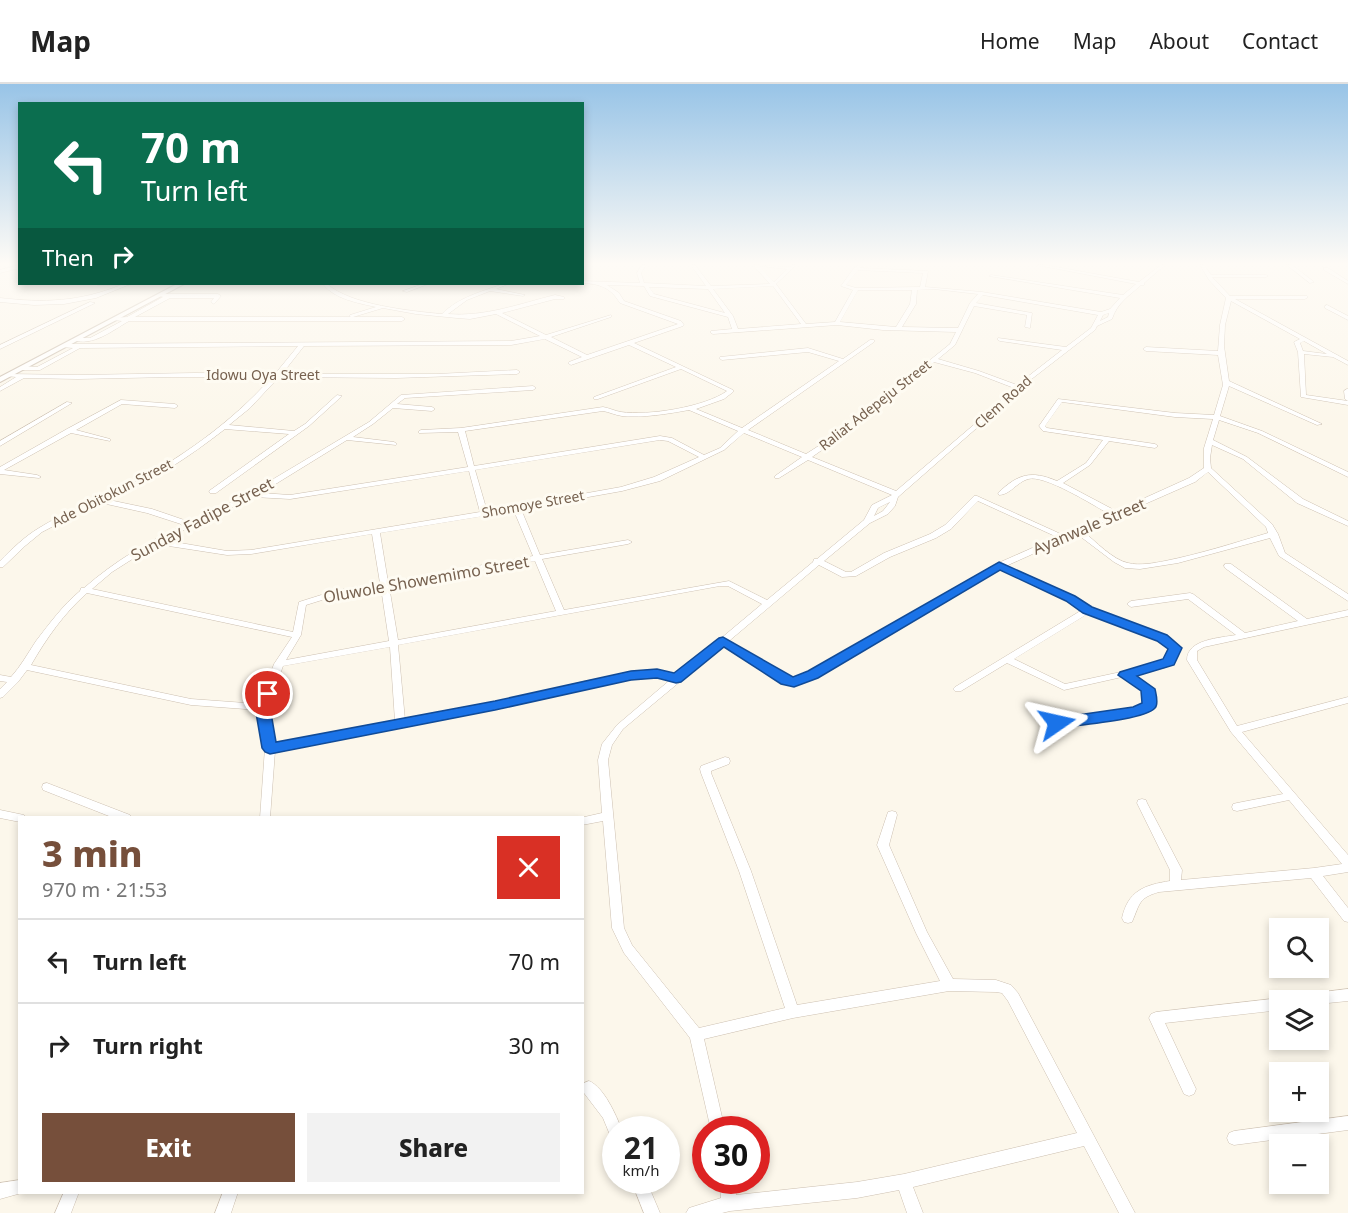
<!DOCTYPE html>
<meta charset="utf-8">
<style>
body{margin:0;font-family:"Noto Sans",sans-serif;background:#f2f2f2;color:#222;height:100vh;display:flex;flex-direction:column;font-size:22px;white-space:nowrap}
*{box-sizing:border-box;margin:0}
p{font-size:20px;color:#767676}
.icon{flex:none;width:33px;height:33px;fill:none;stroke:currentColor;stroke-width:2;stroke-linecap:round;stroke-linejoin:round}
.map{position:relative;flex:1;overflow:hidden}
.details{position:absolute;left:18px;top:732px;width:566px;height:378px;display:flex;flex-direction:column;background:#fff;border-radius:0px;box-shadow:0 3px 9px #0003}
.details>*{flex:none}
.guide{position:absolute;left:18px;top:18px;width:566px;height:183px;border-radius:0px;box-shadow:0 3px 9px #0003;background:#0b6e4f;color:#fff;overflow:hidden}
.fabs{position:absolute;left:1269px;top:834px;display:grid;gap:12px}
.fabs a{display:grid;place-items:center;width:60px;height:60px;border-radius:0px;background:#fff;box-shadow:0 3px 9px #0003;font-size:30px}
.speed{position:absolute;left:602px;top:1032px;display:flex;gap:12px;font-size:30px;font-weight:700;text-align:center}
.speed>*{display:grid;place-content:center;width:78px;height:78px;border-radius:50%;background:#fff;box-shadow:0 3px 9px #0003;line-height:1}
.speed small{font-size:15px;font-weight:400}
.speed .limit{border:9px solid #d22;background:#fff;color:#111}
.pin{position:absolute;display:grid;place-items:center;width:51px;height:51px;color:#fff;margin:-26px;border:3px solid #fff;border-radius:50%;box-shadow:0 2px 6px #0007}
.me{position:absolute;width:66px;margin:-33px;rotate:79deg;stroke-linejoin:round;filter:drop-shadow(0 0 4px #0008)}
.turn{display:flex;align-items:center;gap:21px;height:126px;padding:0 24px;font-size:27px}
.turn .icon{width:78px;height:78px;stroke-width:2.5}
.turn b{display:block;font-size:42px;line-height:51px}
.then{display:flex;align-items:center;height:57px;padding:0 24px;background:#0003;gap:12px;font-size:22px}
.round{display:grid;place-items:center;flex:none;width:63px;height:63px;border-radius:0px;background:#f2f2f2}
.headline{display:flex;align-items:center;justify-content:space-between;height:102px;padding:0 24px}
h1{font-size:36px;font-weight:800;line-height:45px;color:#764f3b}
.button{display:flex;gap:12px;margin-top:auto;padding:12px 24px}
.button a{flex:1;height:69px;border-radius:0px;background:#764f3b;color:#fff;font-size:24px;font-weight:800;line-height:69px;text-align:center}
.button a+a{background:#f2f2f2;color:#222}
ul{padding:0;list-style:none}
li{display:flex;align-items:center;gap:18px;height:84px;padding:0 24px;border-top:2px solid #e0e0e0}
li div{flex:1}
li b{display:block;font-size:22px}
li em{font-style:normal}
header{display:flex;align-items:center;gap:36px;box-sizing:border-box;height:84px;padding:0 30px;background:#fff;border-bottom:2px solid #e0e0e0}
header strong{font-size:28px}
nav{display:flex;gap:33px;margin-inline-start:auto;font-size:21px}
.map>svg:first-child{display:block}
</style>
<header>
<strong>Map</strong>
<nav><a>Home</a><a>Map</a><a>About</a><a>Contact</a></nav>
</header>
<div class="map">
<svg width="1348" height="1129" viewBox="0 0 1348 1129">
<rect width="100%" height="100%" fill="#fcf7eb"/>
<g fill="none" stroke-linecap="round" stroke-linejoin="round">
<!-- minor casing -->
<g stroke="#cdc0b1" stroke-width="1">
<g id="minor">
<path d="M20,181V184L0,189V186Z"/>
<path d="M642,181H646L641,189L644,199L706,202L691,181H695L711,202L770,200L753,181L790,183L792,181H796L776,200L806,240L835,238L853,206L841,202L854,184L859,181L861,182L860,184L928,187L925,203L982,208L1101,228L1110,225L1120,214L989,192L991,191L1123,211L1136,200L1037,181H1045L1139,198L1161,181H1165L1144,199V201H1141C1129,212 1117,219 1112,235L1097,242L1095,246L1020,304L987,335L898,413L895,422L888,430L870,439L824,477L846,488H851L884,469L930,450L945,441L974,412H977L1063,451L1109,430C1093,421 1044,390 1028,395C1017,398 1010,411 999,411L998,409C1018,390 1031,386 1057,397L1086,379L1103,356L1043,347L1039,342L1058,315L1175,329L1214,331L1223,301L1218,271L1146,267L1143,265L1146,263L1218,267L1220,241L1226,214L1209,196L1200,181H1204L1211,191H1266L1268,192L1266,193H1212L1230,212H1307L1308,213L1305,215H1235L1348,277V281L1333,273L1304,270L1306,311L1348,317V321L1301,313L1298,268L1294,258L1300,255L1231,217L1225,241L1224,262L1229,297L1322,340L1317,341L1229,302L1220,332L1262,347L1348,388V393L1258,349L1219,336L1213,356L1247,373L1303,415L1348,437V442L1297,419L1243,375L1212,361L1210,374L1211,384L1272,440L1278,450L1285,469L1348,510V517L1279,472L1270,454L1178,479L1140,485L1125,484L1114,478L1077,450L1006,482L1073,512L1091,524L1165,552L1178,562L1179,564L1172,580L1164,584L1132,591L1153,605L1155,621L1153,623L1137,631L1057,642L1054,641L1052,639L1054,637L1057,636L1135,625L1145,620L1143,606L1122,593L1064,606L1007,579L961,607H955L953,605L955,603L1082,526L1067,516L999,485L805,598L794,601L783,599L724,561L623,645L612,661L608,676L624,844L632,861L699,944L785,924L739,787L701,689L700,685L701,682L725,673L729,674L730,677L729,680L711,687V689L751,787L797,921L940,897L916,849L877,761L888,728L892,727L896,728L897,731L889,761L927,848L953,895L996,896L1011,901L1018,909L1135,1129H1119L1084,1062L913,1103L923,1129H907L899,1106L857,1114L730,1127L722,1129H686L689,1124L721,1114L719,1096H734L736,1111L857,1098L904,1090L1077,1049L1008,917L1002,909L996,908L949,907L793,934L704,955L725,1046H711L690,954L624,869L612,844L603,737L582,741V734H580L602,729L598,676L602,660L617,641L670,596L657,592L585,603L495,625L275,667L270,734H260L265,664L259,626L191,621L27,586L18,598L3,613L0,614V605L7,598L0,597V591L11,593C21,582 28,569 36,557C50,539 63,521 80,507L81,504H84C115,477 147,458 184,441L147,429L102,419L71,433L42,448L25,462L3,483H0V477C12,465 24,453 39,444C66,427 97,418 126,403C180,375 231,339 272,293H171L78,295L24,294L0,307V303L16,293L7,292V290L78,291L195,289L275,290L298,262L80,264L40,286H22L19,284L22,282L37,283L73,264L62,263L61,262L64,260L511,257L540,252L496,230L470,235L457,234L416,230L383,224L353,233H402L405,235L402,237H129C113,246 93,263 73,256L76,254H90L122,237L113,236V234L127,233L163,213L160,212L163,210H218L221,212L214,220L211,218L214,214H170L135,233H351L349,232L350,231L376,223C358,219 334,215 323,200H327C351,221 410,227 442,230C459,213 481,208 503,200H508L496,205L525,211L523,212L490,207L467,216L448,230C485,233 519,220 555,211L564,213V215H555L502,229L546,251L611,231V233L551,253L587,271L678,240L620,219C610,203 600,200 582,199V197L640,199L637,189ZM759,182H760L787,185L774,198ZM858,186L923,189L920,203L856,204L846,201ZM607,201L644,202L650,212L728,233L732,245L711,247V249L713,250L837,241L883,246L956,248L950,260L842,347L806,370L748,346L874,258V256H870L843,275L808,264L720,273L719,274L722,276L808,268L839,277L742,344L696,325L724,315L733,308V306L634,259L683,242L684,241L681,237L624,217L619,209ZM773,202L801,240L738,245L733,232L713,205ZM649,203L708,205L725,229L654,210ZM934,205L978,210L970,219L958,244L902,243L916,220L917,206ZM858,206H912L910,220L896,243L840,238ZM983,211L1098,231L1091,244L1066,263L998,254V256L1000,257L1062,266L1017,301L979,287L938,275L955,261L974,222L1027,231L1025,243L1030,244L1032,229L976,219ZM1109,229L1108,233L1100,237L1103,231ZM545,255L582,273L569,278L568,279L571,281L629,261L676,283L594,313V315H598L681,285L727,307C705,323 648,332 621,328C615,327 609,324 603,323L461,344L421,346L419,347V349L458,348L468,383L290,411L261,409L347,356L396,361L397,360L394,358L353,353L373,340L393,324L432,327L435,325L432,323L397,320L405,314L533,306L536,304L533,302L401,311L369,338L250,409L190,438L152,425L109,416C151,398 189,373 225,345L289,350L209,407L210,409H216L309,342L342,312L337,311L305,340L294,347L229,341L250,324L279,293L396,294L517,290L520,288L517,286L437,290H282L304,262L511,261ZM1304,257L1327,270L1303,267L1300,259ZM934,278L975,289L1014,304L983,333L896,407L812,373L846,349ZM1062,318L1175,333L1213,335L1204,364V384L1189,394L1116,427L1063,399L1090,381L1109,357L1155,364L1158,362L1155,360L1047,344L1045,342ZM689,326L738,347L720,364L704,371L672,354L660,352L474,382L465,347L603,327C609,328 615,331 622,332C643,334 667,330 689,326ZM744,349L802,373L775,392V394H779L808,376L892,411L872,421L864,436L817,475H814L813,478L767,516L729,497L564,526L542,475L628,460L632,458L628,456L540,471L521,425L622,407L660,397L724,366ZM660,356L668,357L699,373L654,393L621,403L487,427L475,386ZM469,387L480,428L251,466L227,467L163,456L254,413L290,415ZM1208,388L1266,443L1268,449C1234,459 1200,470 1165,477C1154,479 1140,482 1128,479C1113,476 1095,457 1083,447L1115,433H1120V431L1195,398ZM978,417L1057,453L996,480L799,594H788L729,557L819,481L842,493L856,492L890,473L936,454L951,445ZM890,418L883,427L874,432L878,424ZM514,427L533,472L388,498L380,449ZM372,450L380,499L337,506L299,518L293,548L92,505L112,488L156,460L227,471L251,470ZM535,477L556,527L398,556L389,502ZM720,502H728L762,520L676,592L657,586L631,589L585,597L495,619L405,636L398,561ZM381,504L389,557L286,576L301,551L306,521L338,511ZM87,509L292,553L274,580L259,620L191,615L31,581C46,555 64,529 87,509ZM1089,529L1159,556L1170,565L1165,576L1158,580L1065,600L1014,575ZM390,563L395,637L274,660L268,623L283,582Z"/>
<path d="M1287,181H1292L1314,198L1310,199Z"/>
<path d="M1324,184H1328L1348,197V200L1324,186Z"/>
<path d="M96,200H136L128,201L96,214L64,220L34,221L0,218V214C44,219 79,218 121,201H98Z"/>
<path d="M423,200H428L407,208L403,207Z"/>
<path d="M90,218L95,219L0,265V261Z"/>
<path d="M1327,221L1348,232V236L1325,224V222Z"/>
<path d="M1347,305H1348V317L1345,315L1344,307Z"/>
<path d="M121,316L175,320L178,322L175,324L122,320L76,346L110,355V357L71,349L4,386L37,391L41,393L39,394L0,390V383L67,345Z"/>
<path d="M67,318L72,319L0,362V357Z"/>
<path d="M1225,480H1231L1307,535L1348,526V532L1204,563L1197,567V576L1237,642L1348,613V619L1242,648L1348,771V788L1323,792L1348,824V838L1344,837L1311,794L1159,808C1138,814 1140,820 1132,838L1128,839L1124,838L1122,834C1128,807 1144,801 1170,797V786L1137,719L1138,716L1142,715L1146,716L1147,719L1182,786L1181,796L1314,784L1342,780L1289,716L1237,727L1233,726L1232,723L1233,720L1237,719L1283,710L1231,648L1187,576C1187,555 1220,554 1236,551L1188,515L1131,523L1127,520L1131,517L1190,509L1193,510L1245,549L1298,537L1225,484L1224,482Z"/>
<path d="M47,699L130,731L131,734H114L43,706L42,703L43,700Z"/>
<path d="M0,726L24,731L25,734H20V738L0,734Z"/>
<path d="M1348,905V917L1318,920V916H1300L1301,912L1306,910Z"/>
<path d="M1280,914L1285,916H1280V926L1165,939L1196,1005L1194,1010L1189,1012L1184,1010L1149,934L1151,930L1156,928Z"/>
<path d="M589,997C604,1003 616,1031 622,1046H615V1053L610,1051L603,1034L584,1009L582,1004L584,999Z"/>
<path d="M1348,1032V1046L1234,1061L1229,1059L1227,1054L1229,1049L1234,1047Z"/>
<path d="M20,1096V1108H25L0,1115V1099Z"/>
<path d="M631,1096H646L660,1129H644Z"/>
<path d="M64,1108H79L71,1129H55Z"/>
<path d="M223,1108H238L231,1129H215Z"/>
</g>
</g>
<!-- tertiary casing -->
<g stroke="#cdc0b1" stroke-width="2">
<path id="tertiary" d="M177,200H184L0,298V293Z"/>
</g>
<!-- minor -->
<use href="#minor" fill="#fff" fill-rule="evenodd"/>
<!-- tertiary -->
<use href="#tertiary" fill="#fff" fill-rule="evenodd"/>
</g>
<!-- sky -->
<linearGradient id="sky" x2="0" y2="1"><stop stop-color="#98c4e7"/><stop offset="0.53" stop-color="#fefbf6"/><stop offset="1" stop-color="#fefbf6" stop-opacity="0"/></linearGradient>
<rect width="1348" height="339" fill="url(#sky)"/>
<!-- route -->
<path fill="#1a73e8" stroke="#114b97" stroke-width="1.5" d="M999,478L1075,512L1092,523L1167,551L1182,564L1174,581L1137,592L1155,605C1156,610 1159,620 1155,624C1145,636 1076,641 1057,644L1052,642L1050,639L1057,634L1133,623L1142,619L1141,607L1118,591L1120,588L1163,575L1168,565L1157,557L1083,529L1066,517L1000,486L818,594L794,603L781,600L724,563L681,598L676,599L657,594L631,596L495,626L270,670L265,668L262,664L255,623L263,607L268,606L275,610L270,623L276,658L495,617L631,587L657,585L674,589L719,554L723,553L793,593L808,587Z"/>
<g text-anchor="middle" stroke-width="6" stroke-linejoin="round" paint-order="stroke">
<!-- far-street labels -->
<g font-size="14" fill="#76614f" stroke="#fefbf2">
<text x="263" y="296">Idowu Oya Street</text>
<text transform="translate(1003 318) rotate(-42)" y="5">Clem Road</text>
<text transform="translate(875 321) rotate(-38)" y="5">Raliat Adepeju Street</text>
<text transform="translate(112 409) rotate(-27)" y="5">Ade Obitokun Street</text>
<text transform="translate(533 420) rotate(-10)" y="5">Shomoye Street</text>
</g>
<!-- street labels -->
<g font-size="16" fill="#76614f" stroke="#fefbf2">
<text transform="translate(202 435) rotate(-28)" y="6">Sunday Fadipe Street</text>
<text transform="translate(1089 442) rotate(-23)" y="6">Ayanwale Street</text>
<text transform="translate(426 495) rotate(-10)" y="6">Oluwole Showemimo Street</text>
</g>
</g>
</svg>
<div class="fabs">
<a><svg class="icon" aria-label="search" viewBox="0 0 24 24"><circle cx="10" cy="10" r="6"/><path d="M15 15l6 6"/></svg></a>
<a><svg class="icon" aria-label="layers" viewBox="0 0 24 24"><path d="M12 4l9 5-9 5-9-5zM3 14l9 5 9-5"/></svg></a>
<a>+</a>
<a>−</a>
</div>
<div class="speed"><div>21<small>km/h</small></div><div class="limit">30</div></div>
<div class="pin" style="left:268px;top:610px;background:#d93025"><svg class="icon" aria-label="arrive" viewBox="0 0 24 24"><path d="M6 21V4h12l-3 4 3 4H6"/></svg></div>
<svg class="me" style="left:1057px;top:639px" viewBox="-20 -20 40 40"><path d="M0-17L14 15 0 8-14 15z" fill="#1a73e8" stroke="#fff" stroke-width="4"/></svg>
<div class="guide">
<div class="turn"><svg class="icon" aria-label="left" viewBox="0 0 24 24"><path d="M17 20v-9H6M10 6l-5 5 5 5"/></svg><div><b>70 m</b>Turn left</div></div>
<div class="then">Then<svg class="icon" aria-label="right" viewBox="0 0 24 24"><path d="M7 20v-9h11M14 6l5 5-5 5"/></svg></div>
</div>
<section class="details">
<div class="headline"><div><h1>3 min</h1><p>970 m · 21:53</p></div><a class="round" style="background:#d93025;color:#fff"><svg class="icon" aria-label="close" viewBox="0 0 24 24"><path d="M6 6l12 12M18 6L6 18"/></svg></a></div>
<ul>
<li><svg class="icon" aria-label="left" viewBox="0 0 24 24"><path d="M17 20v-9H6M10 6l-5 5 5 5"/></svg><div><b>Turn left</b></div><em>70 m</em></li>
<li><svg class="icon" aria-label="right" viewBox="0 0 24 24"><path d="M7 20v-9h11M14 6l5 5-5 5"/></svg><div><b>Turn right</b></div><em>30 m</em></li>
</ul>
<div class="button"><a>Exit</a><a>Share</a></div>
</section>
</div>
